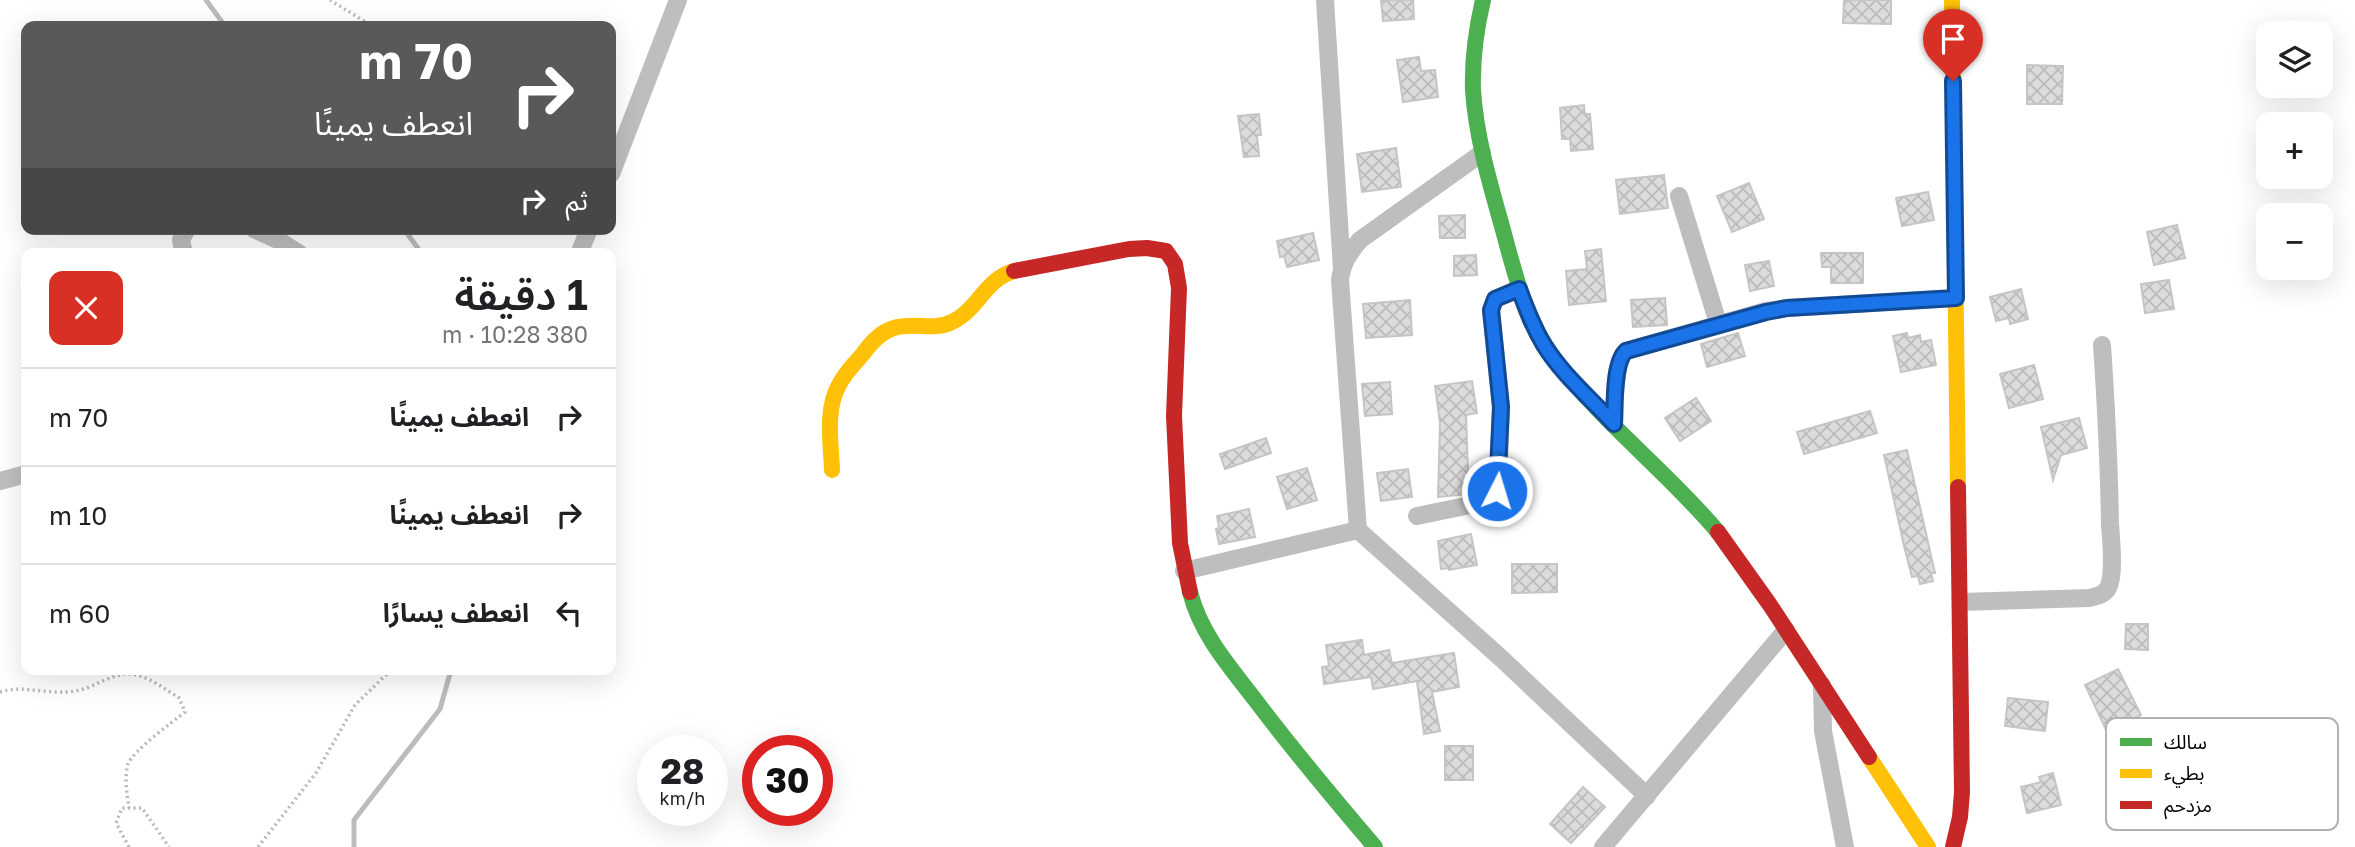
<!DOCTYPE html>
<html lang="ar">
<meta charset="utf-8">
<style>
body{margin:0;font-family:"Golos Text","Noto Sans Arabic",sans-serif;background:#f2f2f2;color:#202124;direction:rtl;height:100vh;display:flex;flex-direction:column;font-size:26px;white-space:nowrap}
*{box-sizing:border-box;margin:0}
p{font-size:23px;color:#757577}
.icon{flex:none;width:38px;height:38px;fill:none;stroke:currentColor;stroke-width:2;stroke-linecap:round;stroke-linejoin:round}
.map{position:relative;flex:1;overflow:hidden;direction:ltr}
.details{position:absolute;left:21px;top:248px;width:595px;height:427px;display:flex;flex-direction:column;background:#fff;border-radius:14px;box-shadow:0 7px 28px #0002;direction:rtl}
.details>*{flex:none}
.banner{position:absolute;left:21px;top:21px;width:595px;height:214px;border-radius:14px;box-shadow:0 7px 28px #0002;direction:rtl;background:#595959;color:#fff;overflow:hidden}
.fabs{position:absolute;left:2256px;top:21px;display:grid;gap:14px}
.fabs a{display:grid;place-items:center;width:77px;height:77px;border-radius:14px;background:#fff;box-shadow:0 7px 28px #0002;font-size:35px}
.speed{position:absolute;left:637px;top:735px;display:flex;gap:14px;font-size:35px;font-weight:700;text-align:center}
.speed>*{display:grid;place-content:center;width:91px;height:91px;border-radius:50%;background:#fff;box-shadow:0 7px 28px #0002;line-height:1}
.speed small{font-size:18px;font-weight:400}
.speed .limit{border:10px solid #d22;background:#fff;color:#111}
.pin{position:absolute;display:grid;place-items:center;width:60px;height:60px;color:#fff;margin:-72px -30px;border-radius:50% 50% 50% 0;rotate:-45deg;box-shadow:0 0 7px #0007}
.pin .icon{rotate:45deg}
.me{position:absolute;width:77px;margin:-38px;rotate:5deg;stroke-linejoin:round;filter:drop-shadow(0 0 5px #0008)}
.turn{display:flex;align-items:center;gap:24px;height:147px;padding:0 28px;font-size:32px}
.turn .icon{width:91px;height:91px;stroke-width:2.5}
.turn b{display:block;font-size:49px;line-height:60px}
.then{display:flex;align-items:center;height:66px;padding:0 28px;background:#0003;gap:14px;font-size:26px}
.round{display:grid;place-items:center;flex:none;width:74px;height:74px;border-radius:14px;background:#f2f2f2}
.overview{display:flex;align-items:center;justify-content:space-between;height:119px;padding:0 28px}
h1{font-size:42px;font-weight:600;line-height:52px}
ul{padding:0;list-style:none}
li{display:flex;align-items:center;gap:21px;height:98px;padding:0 28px;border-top:2px solid #e0e0e0}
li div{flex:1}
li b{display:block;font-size:26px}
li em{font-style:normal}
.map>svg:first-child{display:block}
</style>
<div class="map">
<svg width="2355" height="847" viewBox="0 0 2355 847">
<defs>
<pattern id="building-cross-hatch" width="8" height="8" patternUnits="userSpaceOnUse" patternTransform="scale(1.75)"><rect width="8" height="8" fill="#dcdcdc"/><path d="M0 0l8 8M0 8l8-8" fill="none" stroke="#bbb"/></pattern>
</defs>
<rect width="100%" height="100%" fill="#fff"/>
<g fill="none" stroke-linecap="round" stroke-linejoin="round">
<!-- stream -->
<g stroke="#bcbcbc" stroke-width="5">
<path d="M206,0L225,26"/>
<path d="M404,229L422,254"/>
<path d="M354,847V820L440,709L451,670"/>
</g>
</g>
<!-- building -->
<g fill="url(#building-cross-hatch)" stroke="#c5c5c5" stroke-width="2">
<path d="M1381,0H1413L1414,19L1383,21Z"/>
<path d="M1844,0H1891V24L1843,23Z"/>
<path d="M1419,57L1421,71L1435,70L1438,97L1403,102L1397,60Z"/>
<path d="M2027,65L2063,66L2062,104H2027Z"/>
<path d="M1584,105L1585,114H1590L1593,149L1571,151L1570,139H1562L1560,108Z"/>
<path d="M1259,114L1261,135H1257L1259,156L1244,157L1238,116Z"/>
<path d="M1396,148L1401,187L1362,192L1357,154Z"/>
<path d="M1664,175L1668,208L1620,214L1616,180Z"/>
<path d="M1749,183L1764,219L1732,232L1717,196Z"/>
<path d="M1928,192L1934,220L1902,226L1896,198Z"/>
<path d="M1465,215V238H1440L1439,216Z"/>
<path d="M2177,225L2185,258L2154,265L2147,232Z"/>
<path d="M1313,233L1319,260L1287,267L1284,256L1280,257L1277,241Z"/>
<path d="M1601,249L1606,301L1569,305L1566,271L1587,269L1585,251Z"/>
<path d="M1821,253H1863V283H1831V267H1822Z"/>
<path d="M1476,255L1477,275L1454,276V256Z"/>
<path d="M1769,261L1774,286L1750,291L1745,265Z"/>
<path d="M2169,280L2174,309L2145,313L2141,284Z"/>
<path d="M2021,289L2028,319L2010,324L2009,318L1996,321L1990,297Z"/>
<path d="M1665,298L1667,325L1633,327L1631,300Z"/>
<path d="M1410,300L1412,335L1366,338L1363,304Z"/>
<path d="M1738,333L1745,356L1707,367L1701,344Z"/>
<path d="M1907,333L1908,338L1920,335L1921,342L1931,340L1936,365L1901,372L1893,336Z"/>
<path d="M2034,365L2043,399L2009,408L2000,374Z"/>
<path d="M1472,381L1477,413L1466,415L1469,494L1438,497L1440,423L1435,386Z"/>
<path d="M1390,382L1392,414L1365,416L1362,384Z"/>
<path d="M1696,398L1711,421L1680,441L1665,418Z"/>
<path d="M1870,411L1877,433L1804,454L1797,432Z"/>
<path d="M2079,418L2087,448L2061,455L2053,480L2041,427Z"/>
<path d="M1266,438L1271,453L1225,469L1220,454Z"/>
<path d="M1907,450L1935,573H1931L1933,581L1920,584L1918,576L1912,577L1904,546L1884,455Z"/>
<path d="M1307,468L1317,500L1287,509L1277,477Z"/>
<path d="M1408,469L1412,497L1381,501L1377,473Z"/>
<path d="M1249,509L1255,537L1219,544L1216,529L1219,528L1217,516Z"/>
<path d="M1471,534L1477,565L1449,570L1448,568L1441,569L1438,541Z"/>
<path d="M1512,564H1557V592L1512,593Z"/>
<path d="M2126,624H2148V650L2125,649Z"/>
<path d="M1362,640L1364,655L1389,650L1392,663L1454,653L1459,687L1432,692L1440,731L1424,734L1417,681L1373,689L1371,677L1324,684L1322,667L1329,666L1326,645Z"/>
<path d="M2118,669L2141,715L2107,732L2085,685Z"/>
<path d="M2008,698L2048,702L2045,731L2005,726Z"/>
<rect x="1445" y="746" width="28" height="34"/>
<path d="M2053,773L2061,805L2027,813L2021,787L2041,782L2039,777Z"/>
<path d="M1583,787L1605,807L1571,843L1550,824Z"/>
</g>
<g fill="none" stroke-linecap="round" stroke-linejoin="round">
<!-- path -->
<g stroke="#b8b8b8" stroke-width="3.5" stroke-dasharray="2 3.5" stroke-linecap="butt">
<path d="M330,0L372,26"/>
<path d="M0,692C26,684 53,697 80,690C96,686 113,673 131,674C148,676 165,689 179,698L185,712C172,722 133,751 128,764C124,778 127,795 129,808"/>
<path d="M129,847L116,823L122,808H142L169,847"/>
<path d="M258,847L316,773L355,705L391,670"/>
</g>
<!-- street -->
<g stroke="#bebebe" stroke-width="18">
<path d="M1325,0L1342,269"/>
<path d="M1482,153L1360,240C1349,253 1342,263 1340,280L1358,530L1502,659L1647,796"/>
<path d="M611,174L678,0"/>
<path d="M1679,196L1718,323"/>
<path d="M254,229L278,240L300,254"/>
<path d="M184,254L181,240L187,229"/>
<path d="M579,254L589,229"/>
<path d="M1614,424C1615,406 1613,363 1626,351L1766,311L1787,308L1956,298"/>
<path d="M0,481L26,474"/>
<path d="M1417,516L1480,503L1498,491L1501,407L1491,310L1495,299L1519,289"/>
<path d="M1184,571L1358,530"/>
<path d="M1961,602L2089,598C2097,596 2104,595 2108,588C2115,575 2111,539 2110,524C2109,464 2106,404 2102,345"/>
<path d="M1822,685L1823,731L1845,847"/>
<path d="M1603,847L1786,630"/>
</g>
<!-- fast -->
<g stroke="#4caf50" stroke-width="16">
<path d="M1483,0C1476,30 1472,59 1473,90C1476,137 1490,184 1503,230C1515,275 1526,320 1554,358C1601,422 1667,471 1718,532"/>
<path d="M1190,592C1201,635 1230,667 1256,701C1294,751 1334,799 1375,847"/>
</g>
<!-- slow -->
<g stroke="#ffc107" stroke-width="16">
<path d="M1952,0L1958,487"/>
<path d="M832,470C831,443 825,409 839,385C844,374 854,364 862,355C870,344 880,332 894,328C913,322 934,331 952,322C978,310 985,279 1014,271"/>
<path d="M1869,757L1928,847"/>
</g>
<!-- jam -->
<g stroke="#c62828" stroke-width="16">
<path d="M1014,271L1129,249L1147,248L1166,251L1175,264L1179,288L1174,416L1180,543L1190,592"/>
<path d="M1718,532L1770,605L1869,757"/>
<path d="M1953,847L1960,817L1962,792L1958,487"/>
</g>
</g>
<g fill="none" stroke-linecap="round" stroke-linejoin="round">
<!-- route casing -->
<g stroke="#114b97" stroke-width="18">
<path id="route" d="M1497,491L1501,407L1491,310L1495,299L1519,289C1526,308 1533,327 1544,345C1562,374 1590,398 1614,424C1615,405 1613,363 1626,351L1766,312L1787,308L1956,298L1953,81"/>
</g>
<!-- route -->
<use href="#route" stroke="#1a73e8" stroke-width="12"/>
</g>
<!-- legend -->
<rect x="2106" y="718" width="232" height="112" rx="10" fill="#fff" stroke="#b2b2b2" stroke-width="2"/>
<rect x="2120" y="738" width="32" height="8" fill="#4caf50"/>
<rect x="2120" y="769" width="32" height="9" fill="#ffc107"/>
<rect x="2120" y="801" width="32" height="8" fill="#c62828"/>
<g font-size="19" fill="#000">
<text x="2164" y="749">سالك</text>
<text x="2164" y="780">بطيء</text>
<text x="2164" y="812">مزدحم</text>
</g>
</svg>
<div class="fabs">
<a><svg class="icon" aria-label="layers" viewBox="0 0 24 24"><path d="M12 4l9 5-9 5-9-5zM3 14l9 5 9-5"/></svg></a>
<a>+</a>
<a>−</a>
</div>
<div class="speed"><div>28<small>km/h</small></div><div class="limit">30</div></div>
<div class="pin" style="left:1953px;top:81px;background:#d93025"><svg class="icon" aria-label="arrive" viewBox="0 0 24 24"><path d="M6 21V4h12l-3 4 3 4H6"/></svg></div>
<svg class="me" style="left:1497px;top:491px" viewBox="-20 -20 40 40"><circle r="17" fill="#1a73e8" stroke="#fff" stroke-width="3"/><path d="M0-11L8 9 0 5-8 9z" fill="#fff"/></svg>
<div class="banner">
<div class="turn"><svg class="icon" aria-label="right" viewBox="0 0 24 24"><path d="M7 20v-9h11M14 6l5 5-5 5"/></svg><div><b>70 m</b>انعطف يمينًا</div></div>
<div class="then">ثم<svg class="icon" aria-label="right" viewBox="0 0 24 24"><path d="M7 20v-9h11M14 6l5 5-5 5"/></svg></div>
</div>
<section class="details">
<div class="overview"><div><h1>1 دقيقة</h1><p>380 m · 10:28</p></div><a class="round" style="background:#d93025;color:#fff"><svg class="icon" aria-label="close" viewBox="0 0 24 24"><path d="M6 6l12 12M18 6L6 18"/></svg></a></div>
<ul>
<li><svg class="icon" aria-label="right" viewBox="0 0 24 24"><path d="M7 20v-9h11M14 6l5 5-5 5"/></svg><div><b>انعطف يمينًا</b></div><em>70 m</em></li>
<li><svg class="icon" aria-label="right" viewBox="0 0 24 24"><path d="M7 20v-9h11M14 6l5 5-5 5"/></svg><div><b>انعطف يمينًا</b></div><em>10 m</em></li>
<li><svg class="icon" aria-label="left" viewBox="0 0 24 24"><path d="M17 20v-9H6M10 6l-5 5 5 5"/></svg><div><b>انعطف يسارًا</b></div><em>60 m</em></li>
</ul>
</section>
</div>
